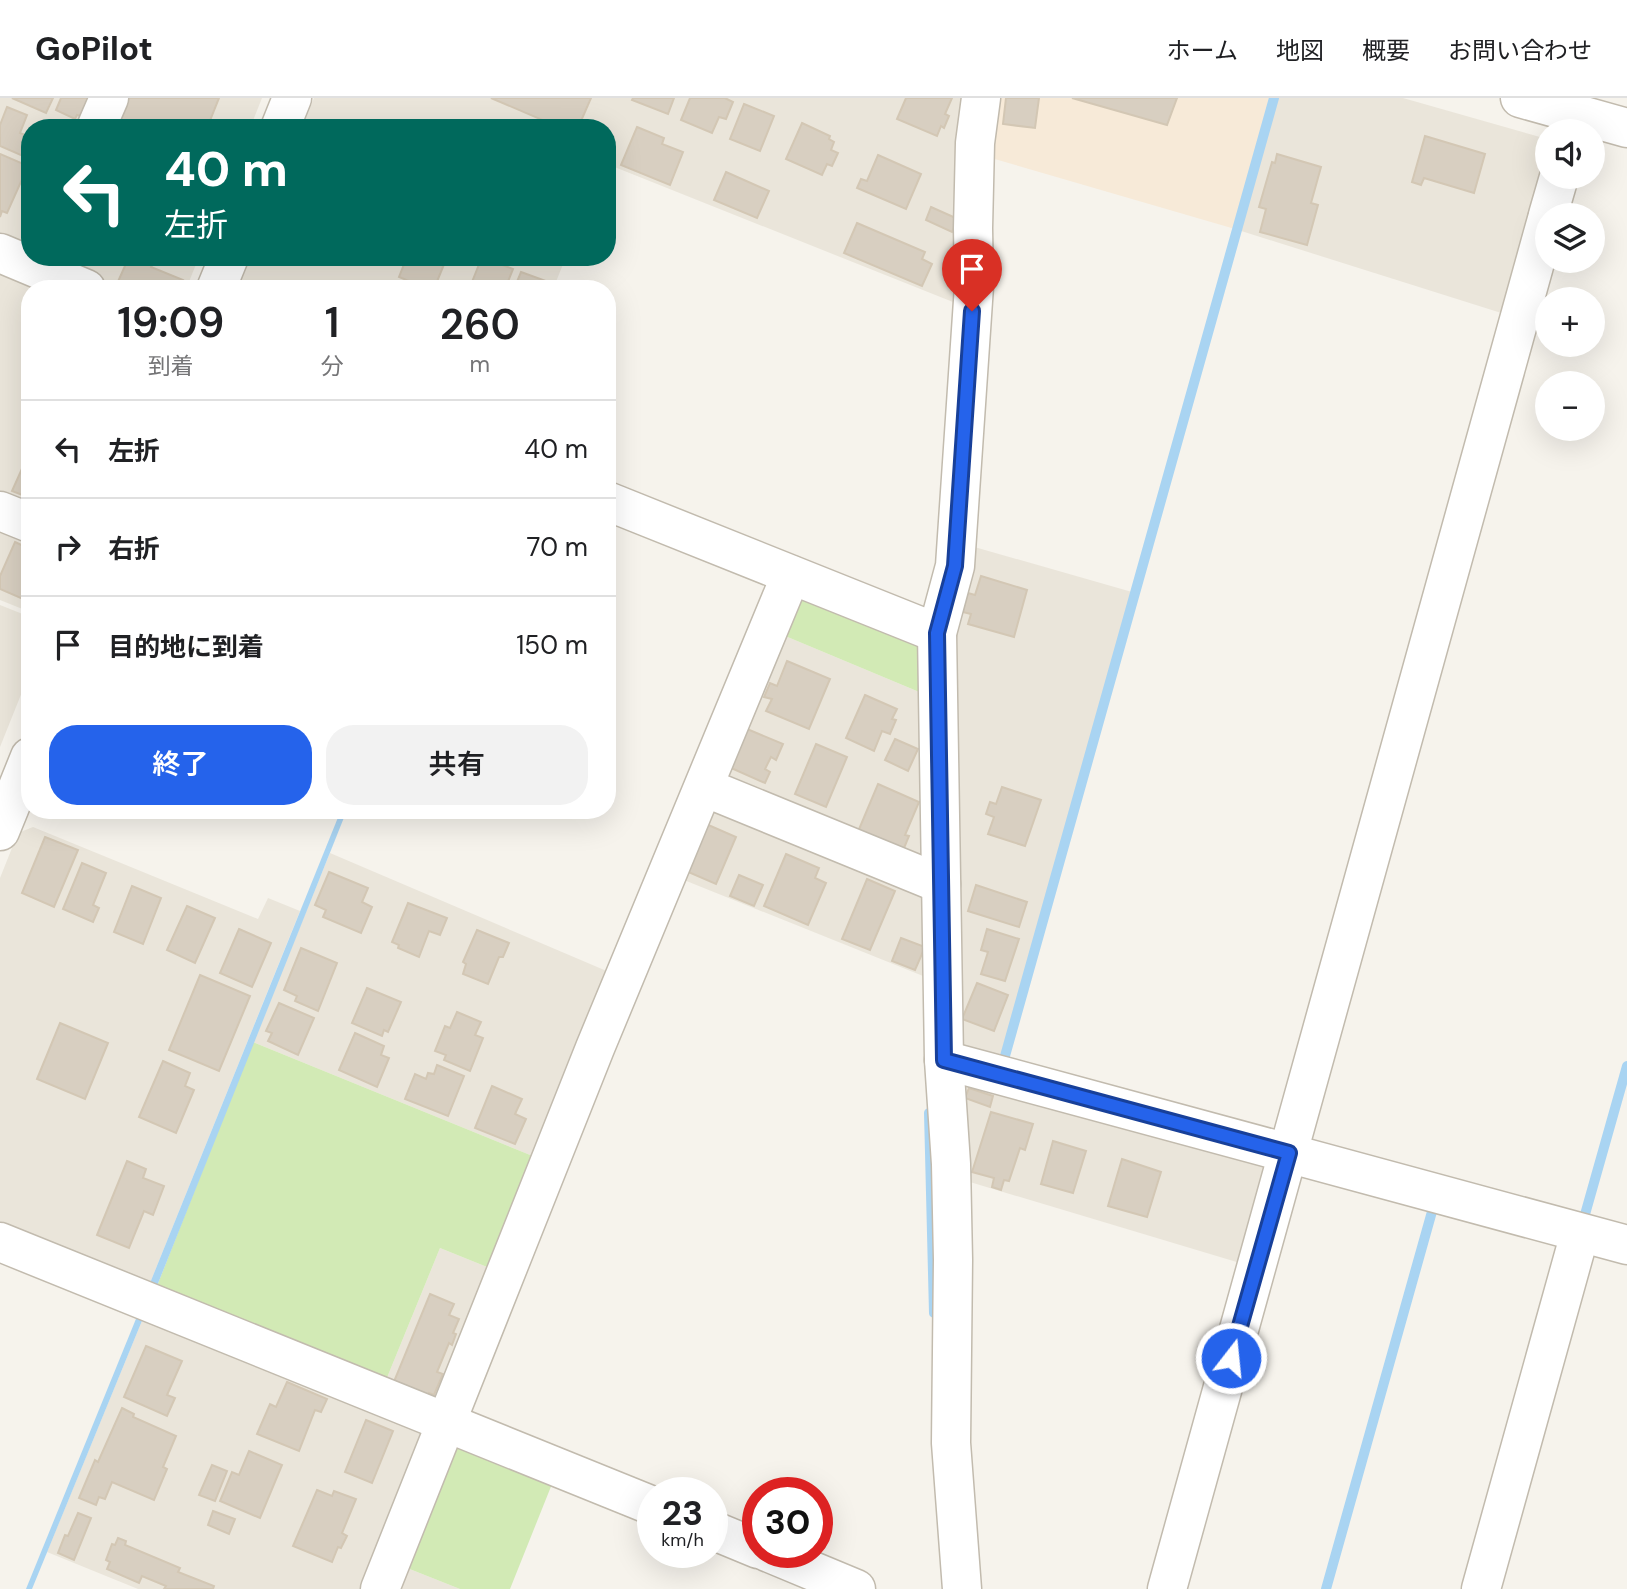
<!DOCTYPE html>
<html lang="ja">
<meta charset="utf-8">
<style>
body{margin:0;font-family:"DM Sans","Noto Sans JP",sans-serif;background:#f2f2f2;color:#202124;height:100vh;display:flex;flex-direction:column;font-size:26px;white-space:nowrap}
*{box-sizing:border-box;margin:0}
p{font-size:23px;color:#757577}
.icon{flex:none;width:38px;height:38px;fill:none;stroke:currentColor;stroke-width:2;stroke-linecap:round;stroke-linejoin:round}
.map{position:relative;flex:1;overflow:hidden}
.sheet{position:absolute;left:21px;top:182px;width:595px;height:539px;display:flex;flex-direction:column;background:#fff;border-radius:28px;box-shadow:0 7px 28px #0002}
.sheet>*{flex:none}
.hud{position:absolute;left:21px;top:21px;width:595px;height:147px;border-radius:28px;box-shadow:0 7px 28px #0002;background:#00695c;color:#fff;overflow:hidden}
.controls{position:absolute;left:1535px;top:21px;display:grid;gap:14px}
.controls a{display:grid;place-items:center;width:70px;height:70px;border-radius:50%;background:#fff;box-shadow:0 7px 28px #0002;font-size:35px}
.speed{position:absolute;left:637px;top:1379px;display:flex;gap:14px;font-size:35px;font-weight:700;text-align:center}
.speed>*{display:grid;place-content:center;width:91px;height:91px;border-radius:50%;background:#fff;box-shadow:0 7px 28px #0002;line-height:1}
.speed small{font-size:18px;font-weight:400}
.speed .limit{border:10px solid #d22;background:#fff;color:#111}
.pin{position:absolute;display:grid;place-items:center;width:60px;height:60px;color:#fff;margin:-72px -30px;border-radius:50% 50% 50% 0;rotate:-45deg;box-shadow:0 0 7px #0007}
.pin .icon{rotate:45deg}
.me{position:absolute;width:77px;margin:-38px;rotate:16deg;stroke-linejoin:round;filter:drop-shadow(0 0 5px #0008)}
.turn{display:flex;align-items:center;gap:24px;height:147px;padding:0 28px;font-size:32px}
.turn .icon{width:91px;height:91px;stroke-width:2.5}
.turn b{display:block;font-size:49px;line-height:60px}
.eta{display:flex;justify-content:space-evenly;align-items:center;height:119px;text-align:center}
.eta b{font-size:42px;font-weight:600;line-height:49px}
.primary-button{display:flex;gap:14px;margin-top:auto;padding:14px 28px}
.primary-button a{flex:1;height:80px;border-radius:28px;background:#2563eb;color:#fff;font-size:28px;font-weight:600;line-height:80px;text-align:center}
.primary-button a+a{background:#f2f2f2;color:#202124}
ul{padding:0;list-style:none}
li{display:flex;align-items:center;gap:21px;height:98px;padding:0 28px;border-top:2px solid #e0e0e0}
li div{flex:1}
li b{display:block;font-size:26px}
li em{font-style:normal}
header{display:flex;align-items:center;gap:42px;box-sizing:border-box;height:98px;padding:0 35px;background:#fff;border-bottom:2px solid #e0e0e0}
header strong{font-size:33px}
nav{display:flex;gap:38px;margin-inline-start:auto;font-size:24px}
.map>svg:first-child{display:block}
</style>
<header>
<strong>GoPilot</strong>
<nav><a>ホーム</a><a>地図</a><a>概要</a><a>お問い合わせ</a></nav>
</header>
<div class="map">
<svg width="1627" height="1491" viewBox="0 0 1627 1491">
<rect width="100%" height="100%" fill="#f6f3ec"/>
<!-- residential -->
<g fill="#eae5da">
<path d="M0,0H96L84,30H30V145L18,151L0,144Z"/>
<path d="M122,0H262L250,30H108Z"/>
<path d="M314,0H972L968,210L607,66V30H302Z"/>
<path d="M1274,0H1403L1547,41V79L1514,219L1235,131Z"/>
<path d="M52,159H199L186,191H114L49,165Z"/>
<path d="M249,159H566L553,191H236Z"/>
<path d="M0,172L47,191H30V514L0,502Z"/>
<path d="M964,446L1132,494L1002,971L960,957L950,514Z"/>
<path d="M0,507L30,519V574L0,649Z"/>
<path d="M778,535L924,596L932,756L917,767L719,677Z"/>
<path d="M716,713L914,790L928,806V880L679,780L703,720Z"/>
<path d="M33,729L258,821L268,800L300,813L148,1190L0,1130V780L18,735Z"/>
<path d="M330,755L616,877L540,1061L253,944Z"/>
<path d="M951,973L1273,1059L1250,1168L960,1081Z"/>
<path d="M440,1150L497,1173L441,1312L384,1287Z"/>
<path d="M146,1213L435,1330L369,1491H138L47,1454Z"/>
<path d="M402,1468L460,1491H393Z"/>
</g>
<!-- commercial -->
<path fill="#f7ead8" d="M989,0H1274L1235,131L981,57Z"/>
<!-- green -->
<g fill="#d2eab5">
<path d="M795,494L925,539L924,596L778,535Z"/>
<path d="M253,944L540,1061L497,1173L440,1150L384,1287L155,1193Z"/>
<path d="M455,1335L556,1376L510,1491H460L402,1468Z"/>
</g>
<!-- water -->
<g fill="#a9d4f2">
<path d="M341,712H347L155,1193L148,1190Z"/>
<path d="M140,1211L146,1213L32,1491H26Z"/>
</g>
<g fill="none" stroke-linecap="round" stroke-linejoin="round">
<!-- stream -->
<g stroke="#a9d4f2" stroke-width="10">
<path d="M1005,958L1274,0"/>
<path d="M929,1015L934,1215"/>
<path d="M1584,1120L1627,968"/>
<path d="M1326,1491L1433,1110"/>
</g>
</g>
<!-- building -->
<g fill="#d8cfc1" stroke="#d3c7b4" stroke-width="2">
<path d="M12,0H53L46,15Z"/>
<path d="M61,0H93L81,18L77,17L75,21L56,12Z"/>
<path d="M129,0H219L207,30H116Z"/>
<path d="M491,0H591L578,30H561Z"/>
<path d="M633,0H674L668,16L632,2Z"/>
<path d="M690,0H725L733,4L726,21L719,19L712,35L681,22Z"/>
<path d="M906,0H952L945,16L949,18L944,30L941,28L937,38L897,21Z"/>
<path d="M1006,0H1039L1035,30L1003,26Z"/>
<path d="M1072,0H1177L1167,27Z"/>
<path d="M744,6L774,18L760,53L730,41Z"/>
<path d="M7,9L27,17L20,35L30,39V61L0,48V27Z"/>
<path d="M802,25L830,38L829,41L834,44L831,52L838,55L832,68L827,66L822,77L786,61Z"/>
<path d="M637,29L664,40L662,46L683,54L670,87L621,67Z"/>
<path d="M1425,38L1485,56L1474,95L1424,80L1421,87L1412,84Z"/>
<path d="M0,56L28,68L7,115L2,113L0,119Z"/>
<path d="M1277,56L1321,69L1311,105L1318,107L1307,147L1260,134L1266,111L1259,109L1272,64L1275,65Z"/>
<path d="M878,57L921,76L906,111L857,90L861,81L867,83Z"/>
<path d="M726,74L769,93L757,120L714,102Z"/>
<path d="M931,109L958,121L952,134L926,122Z"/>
<path d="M857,125L925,154L922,161L932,166L922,188L844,155Z"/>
<path d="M129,159H140L153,165L151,169L183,182L179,191H123L116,188Z"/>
<path d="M407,159H447L434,191H428L399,179Z"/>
<path d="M482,159L513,171L505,191H474L470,189Z"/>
<path d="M521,174L546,183L543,191H514Z"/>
<path d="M30,353V400L12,393Z"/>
<path d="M15,444L30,451V504L0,491V478Z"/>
<path d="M981,478L1027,492L1014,539L968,526L971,516L963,514L968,495L975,497Z"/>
<path d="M787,563L830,581L809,631L766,613L772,601L764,599L770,585L777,588Z"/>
<path d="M865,597L897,611L892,621L896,622L890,636L882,633L874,653L846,640Z"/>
<path d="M747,631L783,646L776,662L771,659L765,671L770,674L765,685L731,670Z"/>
<path d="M895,641L918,651L908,673L885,662Z"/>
<path d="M816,646L847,659L826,709L795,696Z"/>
<path d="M878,686L919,704L905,737L909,738L902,755L857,736Z"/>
<path d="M1002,689L1041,702L1025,748L988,736L994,719L986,716L990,704L996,706Z"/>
<path d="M706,726L736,739L716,786L686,773Z"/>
<path d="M45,739L78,752L54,809L22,795Z"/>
<path d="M786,756L819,770L815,780L826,785L808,827L764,808Z"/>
<path d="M82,765L106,775L93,807L99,810L93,824L63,811Z"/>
<path d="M329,774L368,790L362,804L372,809L361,835L323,819L326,812L315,807Z"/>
<path d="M739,777L763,787L754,808L730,798Z"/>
<path d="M867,781L895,793L870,852L842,841Z"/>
<path d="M976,787L1027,804L1019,829L968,813Z"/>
<path d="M132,788L161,800L143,846L114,834Z"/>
<path d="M408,805L447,820L440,837L429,833L419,859L398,850L399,847L392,844Z"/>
<path d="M187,808L215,820L195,865L167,852Z"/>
<path d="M239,831L271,845L252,889L220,875Z"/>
<path d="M987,831L1019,841L1005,883L981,876L988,854L981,852Z"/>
<path d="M477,832L509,845L503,859H499L488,886L463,876L466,866L463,864Z"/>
<path d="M901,840L925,849L915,872L892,863Z"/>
<path d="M301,850L337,865L318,913L295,903L297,898L284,892Z"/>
<path d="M200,877L250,898L219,973L169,952Z"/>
<path d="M977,885L1008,897L994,933L962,921Z"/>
<path d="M367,890L401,904L388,934L384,932L382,938L352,925Z"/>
<path d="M279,905L314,920L298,957L268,943L272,935L266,933Z"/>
<path d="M457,914L481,924L475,937L483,940L470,973L444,962L446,957L435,953L445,928L450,930Z"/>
<path d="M60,925L108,945L85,1001L37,981Z"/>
<path d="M355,935L384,948L381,957L389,960L377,989L339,972Z"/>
<path d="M163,963L190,975L185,988L194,992L176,1035L139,1019Z"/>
<path d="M437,967L464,978L448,1018L405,1001L415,976L426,981L428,975L434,976Z"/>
<path d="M492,988L522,1001L515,1016L526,1021L515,1046L475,1030Z"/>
<path d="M969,990L993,998L990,1009L965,1000Z"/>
<path d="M991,1014L1033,1026L1025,1052L1020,1050L1009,1083L1004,1082L1001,1092L992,1089L994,1080L972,1074Z"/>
<path d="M1053,1043L1086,1053L1073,1095L1041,1086Z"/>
<path d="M1122,1061L1161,1074L1147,1119L1108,1108Z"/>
<path d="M127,1063L146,1071L143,1080L164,1088L153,1117L144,1113L129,1150L97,1137Z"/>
<path d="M430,1196L454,1206L449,1217L459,1221L453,1235L456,1236L452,1247L449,1245L437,1274L443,1276L434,1297L429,1295L427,1300L393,1286Z"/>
<path d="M146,1248L182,1263L167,1297L175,1300L167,1318L124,1299Z"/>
<path d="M287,1284L327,1301L321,1314L315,1312L299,1353L257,1336L270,1306L276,1309Z"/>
<path d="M122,1310L134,1316L133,1319L176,1338L163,1369L167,1371L154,1402L112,1384L105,1401L99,1399L96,1407L79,1400L95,1362L98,1364Z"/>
<path d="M366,1322L393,1333L372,1385L345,1374Z"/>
<path d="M249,1353L282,1367L260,1420L220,1403L232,1374L239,1377Z"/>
<path d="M212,1367L227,1373L215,1403L199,1397Z"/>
<path d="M317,1392L332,1398L334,1393L356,1401L342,1435L347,1438L341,1450L338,1449L332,1464L293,1448Z"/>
<path d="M213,1413L235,1421L229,1436L208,1427Z"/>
<path d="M78,1415L91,1420L74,1462L58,1455L65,1437L68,1438Z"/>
<path d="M118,1440L126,1443L125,1447L180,1470L178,1474L214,1488L213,1491H164L166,1488L142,1478L139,1485L107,1471L110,1464L106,1462L112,1446L115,1447Z"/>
</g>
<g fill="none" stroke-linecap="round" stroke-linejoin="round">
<!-- minor casing -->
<g stroke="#c2bbae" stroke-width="41">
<g id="minor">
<path d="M1520,0L1627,30"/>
<path d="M96,30L109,0"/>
<path d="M280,30L292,0"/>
<path d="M1548,117L1559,79"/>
<path d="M0,155L86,191"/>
<path d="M216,191L229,159"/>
<path d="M607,403L937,535"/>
<path d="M0,413L30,425"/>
<path d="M704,689L941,786"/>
<path d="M0,733L30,659"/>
<path d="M944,962L1627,1147"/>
<path d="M0,1144L653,1408"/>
<path d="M712,1432L758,1451"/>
<path d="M767,1454L856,1491"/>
<path d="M380,1491L595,950L791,477"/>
<path d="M962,1491L951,1345L953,1162L951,1066L944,962L937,535L955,468L974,188L973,130L975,45L981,0"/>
<path d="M1167,1491L1547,121"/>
<path d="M1481,1491L1580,1135"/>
</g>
</g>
<!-- minor -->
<use href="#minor" stroke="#fff" stroke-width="38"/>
</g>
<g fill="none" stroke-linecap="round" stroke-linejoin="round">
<!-- route casing -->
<g stroke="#184099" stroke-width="18">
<path id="route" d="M972,213L955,468L937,535L944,962L1289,1055L1231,1260"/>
</g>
<!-- route -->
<use href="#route" stroke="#2563eb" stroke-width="12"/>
</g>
</svg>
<div class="controls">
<a><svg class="icon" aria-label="sound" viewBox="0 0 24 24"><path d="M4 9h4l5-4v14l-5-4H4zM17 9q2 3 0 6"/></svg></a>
<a><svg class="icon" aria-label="layers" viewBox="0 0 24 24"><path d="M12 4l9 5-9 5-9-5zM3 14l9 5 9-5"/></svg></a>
<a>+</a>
<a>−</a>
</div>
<div class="speed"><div>23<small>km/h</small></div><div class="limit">30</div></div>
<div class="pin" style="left:972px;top:213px;background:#d93025"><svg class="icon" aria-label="arrive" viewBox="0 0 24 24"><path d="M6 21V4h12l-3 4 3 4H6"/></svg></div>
<svg class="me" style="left:1231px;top:1260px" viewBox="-20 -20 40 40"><circle r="17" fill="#2563eb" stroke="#fff" stroke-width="3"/><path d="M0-11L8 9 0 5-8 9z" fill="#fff"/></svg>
<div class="hud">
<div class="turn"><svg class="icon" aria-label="left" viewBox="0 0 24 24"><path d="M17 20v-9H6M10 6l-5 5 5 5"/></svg><div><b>40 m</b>左折</div></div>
</div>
<section class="sheet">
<div class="eta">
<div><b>19:09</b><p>到着</p></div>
<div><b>1</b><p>分</p></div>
<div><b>260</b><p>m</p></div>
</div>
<ul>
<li><svg class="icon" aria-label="left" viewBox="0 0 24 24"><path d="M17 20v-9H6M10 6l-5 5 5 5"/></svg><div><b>左折</b></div><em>40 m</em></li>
<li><svg class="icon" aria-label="right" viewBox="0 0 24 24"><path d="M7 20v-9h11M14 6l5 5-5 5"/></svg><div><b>右折</b></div><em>70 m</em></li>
<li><svg class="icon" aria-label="arrive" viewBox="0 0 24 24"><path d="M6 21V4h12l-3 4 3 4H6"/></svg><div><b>目的地に到着</b></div><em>150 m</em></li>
</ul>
<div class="primary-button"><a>終了</a><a>共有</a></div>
</section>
</div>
